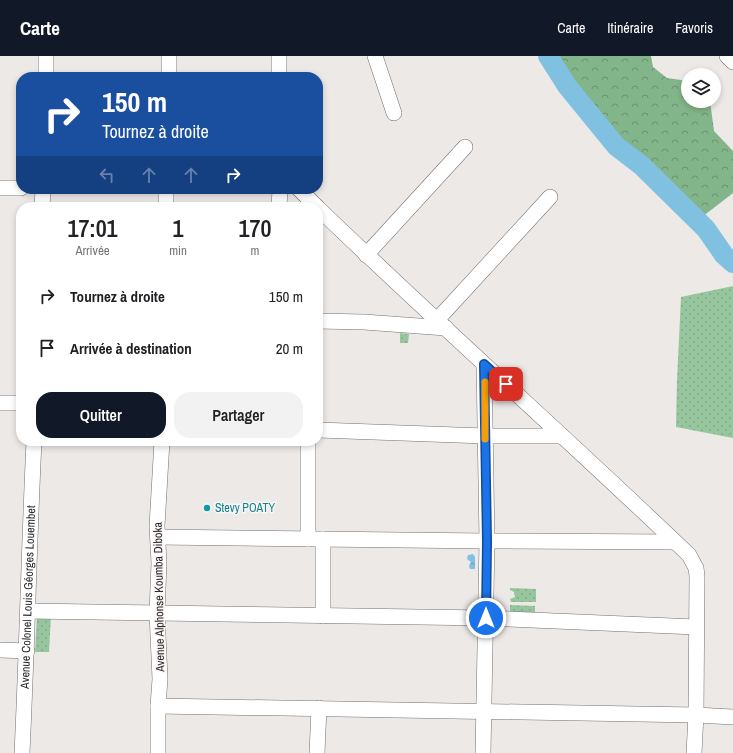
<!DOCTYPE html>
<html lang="fr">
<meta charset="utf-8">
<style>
body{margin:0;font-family:"Archivo Narrow",sans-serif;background:#f2f2f2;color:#202124;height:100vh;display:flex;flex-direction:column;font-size:15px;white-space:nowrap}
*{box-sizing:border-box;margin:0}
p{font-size:13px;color:#757577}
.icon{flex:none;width:22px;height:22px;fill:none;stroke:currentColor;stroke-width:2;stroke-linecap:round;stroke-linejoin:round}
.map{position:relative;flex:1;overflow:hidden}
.side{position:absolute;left:16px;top:146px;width:307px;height:244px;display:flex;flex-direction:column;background:#fff;border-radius:16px;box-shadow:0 2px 6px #0003}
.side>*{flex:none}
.guide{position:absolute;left:16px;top:16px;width:307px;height:122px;border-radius:16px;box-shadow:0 2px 6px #0003;background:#1a4fa0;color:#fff;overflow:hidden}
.controls{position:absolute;left:681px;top:12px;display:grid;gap:8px}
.controls a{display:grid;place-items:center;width:40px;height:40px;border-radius:50%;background:#fff;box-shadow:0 2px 6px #0003;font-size:20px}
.pin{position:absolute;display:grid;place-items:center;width:34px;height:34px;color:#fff;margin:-17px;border-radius:8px;box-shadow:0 2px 6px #0006}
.me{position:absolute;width:44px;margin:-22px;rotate:0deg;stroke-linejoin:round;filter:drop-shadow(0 0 3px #0008)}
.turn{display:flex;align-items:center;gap:14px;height:84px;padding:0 20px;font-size:18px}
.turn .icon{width:52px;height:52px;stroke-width:2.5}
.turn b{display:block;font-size:28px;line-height:34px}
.lanes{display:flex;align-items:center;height:38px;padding:0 20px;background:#0003;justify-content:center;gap:20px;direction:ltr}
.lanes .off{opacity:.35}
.eta{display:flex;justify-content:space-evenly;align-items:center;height:68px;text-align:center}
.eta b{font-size:24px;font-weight:600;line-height:28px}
.action{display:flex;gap:8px;margin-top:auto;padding:8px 20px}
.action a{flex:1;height:46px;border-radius:16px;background:#111827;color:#fff;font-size:16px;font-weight:600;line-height:46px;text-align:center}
.action a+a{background:#f2f2f2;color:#202124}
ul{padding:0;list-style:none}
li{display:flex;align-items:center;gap:12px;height:52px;padding:0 20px}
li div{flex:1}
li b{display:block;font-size:15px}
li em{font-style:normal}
header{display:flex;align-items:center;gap:24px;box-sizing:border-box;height:56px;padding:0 20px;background:#111827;color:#fff}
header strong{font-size:19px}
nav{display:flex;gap:22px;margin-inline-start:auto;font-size:14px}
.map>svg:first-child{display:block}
</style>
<header>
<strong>Carte</strong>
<nav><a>Carte</a><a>Itinéraire</a><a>Favoris</a></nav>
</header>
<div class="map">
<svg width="733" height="697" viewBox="0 0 733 697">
<defs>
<pattern id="grass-dots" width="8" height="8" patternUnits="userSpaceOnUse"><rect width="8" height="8" fill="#97c69e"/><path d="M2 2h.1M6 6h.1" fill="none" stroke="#82aa88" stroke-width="1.8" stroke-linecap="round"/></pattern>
<pattern id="forest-crowns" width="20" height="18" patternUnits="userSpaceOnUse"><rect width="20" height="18" fill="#83b58a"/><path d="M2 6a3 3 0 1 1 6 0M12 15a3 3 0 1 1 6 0" fill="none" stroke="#6c9371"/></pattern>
<pattern id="water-ripples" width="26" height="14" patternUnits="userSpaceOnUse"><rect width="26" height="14" fill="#80c1e2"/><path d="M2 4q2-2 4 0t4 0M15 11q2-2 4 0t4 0" fill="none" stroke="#699db7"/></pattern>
</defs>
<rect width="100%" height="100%" fill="#ece9e7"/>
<!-- grass -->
<g fill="url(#grass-dots)">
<path d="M733,230V382L676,371L677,325L681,241Z"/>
<path d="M400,277L409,278L408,287H400Z"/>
<path d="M510,532L536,533V546H511L510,543L515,541L514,536L510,534Z"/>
<path d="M510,549L535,550V557L510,556Z"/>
<path d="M37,559H51L49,596H35Z"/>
</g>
<!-- forest -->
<path fill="url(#forest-crowns)" d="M554,0H651L653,11L667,22L688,25V45H710L714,75L733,95V137L702,161L599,63Z"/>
<!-- water -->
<path fill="url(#water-ripples)" d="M473,498L475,501V513H470L469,510L471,506L467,503L468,499Z"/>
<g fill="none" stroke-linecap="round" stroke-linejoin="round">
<!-- river -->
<path stroke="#80c1e2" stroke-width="20" d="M548,0L567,30L616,90L642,110L706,173L724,199L733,207"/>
<!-- minor casing -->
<g stroke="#747170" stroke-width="16">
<g id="minor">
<path d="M279,0V21"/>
<path d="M375,0L394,57"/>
<path d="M727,0L733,6"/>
<path d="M46,21V0"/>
<path d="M169,21V0"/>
<path d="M0,132H21"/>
<path d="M299,133L317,151"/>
<path d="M42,151L43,133"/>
<path d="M166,151V133"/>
<path d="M279,151L280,133"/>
<path d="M318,152C440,270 567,382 689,499L696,512L697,520L696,659L694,697"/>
<path d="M366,199L465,91"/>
<path d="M437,264L550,141"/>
<path d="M318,265L364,266L446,272"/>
<path d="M0,347H21"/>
<path d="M318,374L485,380H562"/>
<path d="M158,481L487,485L675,486"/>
<path d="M308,483V385"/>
<path d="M28,555L486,562L696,571"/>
<path d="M323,560V483"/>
<path d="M0,594L27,595"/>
<path d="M158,650L696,659L733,661"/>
<path id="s1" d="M22,697C27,593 29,489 34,385"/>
<path d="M158,697V650L160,623L157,557L159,507L157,470L162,385"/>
<path d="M317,697L319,652"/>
<path d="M483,697L487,485L484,308"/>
</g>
</g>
<!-- minor -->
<use href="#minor" stroke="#fff" stroke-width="15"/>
</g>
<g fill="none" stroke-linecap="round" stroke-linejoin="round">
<!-- route casing -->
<g stroke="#114b97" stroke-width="10">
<path id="route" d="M486,562L487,485L484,308L506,328"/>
</g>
<!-- route -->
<use href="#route" stroke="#1a73e8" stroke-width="7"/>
<!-- slow -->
<path stroke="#f59e0b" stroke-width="7" d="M485,326V383"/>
</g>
<!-- markers -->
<circle fill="#0f9aa8" stroke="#faf6f5" stroke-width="1.5" cx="207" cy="452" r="4"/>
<g text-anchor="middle" stroke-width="3" stroke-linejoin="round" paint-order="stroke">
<!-- culture labels -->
<g font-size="12" fill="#0d838f" stroke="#faf6f5" text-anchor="start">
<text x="215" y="456">Stevy POATY</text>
</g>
<!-- street labels -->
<g font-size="12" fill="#2d2b2b" stroke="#faf6f5">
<text dy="4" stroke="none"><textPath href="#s1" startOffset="156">Avenue Colonel Louis Géorges Louembet</textPath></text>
<text transform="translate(159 541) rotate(-91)" y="4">Avenue Alphonse Koumba Diboka</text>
</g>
</g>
</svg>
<div class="controls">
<a><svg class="icon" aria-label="layers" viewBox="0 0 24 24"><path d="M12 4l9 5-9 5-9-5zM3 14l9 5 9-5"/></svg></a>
</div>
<div class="pin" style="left:506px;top:328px;background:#d93025"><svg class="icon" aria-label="arrive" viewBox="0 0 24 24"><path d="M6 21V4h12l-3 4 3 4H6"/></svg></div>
<svg class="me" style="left:486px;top:562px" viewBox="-20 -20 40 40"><circle r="17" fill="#1a73e8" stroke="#fff" stroke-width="3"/><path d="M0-11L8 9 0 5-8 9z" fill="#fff"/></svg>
<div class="guide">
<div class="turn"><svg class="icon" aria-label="right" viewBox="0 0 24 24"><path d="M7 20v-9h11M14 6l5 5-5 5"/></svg><div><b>150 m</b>Tournez à droite</div></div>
<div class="lanes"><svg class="icon off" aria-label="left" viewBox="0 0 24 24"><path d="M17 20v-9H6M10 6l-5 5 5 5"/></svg><svg class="icon off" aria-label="ahead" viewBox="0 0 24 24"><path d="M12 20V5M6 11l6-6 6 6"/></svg><svg class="icon off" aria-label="ahead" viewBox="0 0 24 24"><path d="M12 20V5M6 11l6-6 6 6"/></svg><svg class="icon" aria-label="right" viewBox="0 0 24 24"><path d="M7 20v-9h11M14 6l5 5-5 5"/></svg></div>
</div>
<section class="side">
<div class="eta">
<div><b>17:01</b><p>Arrivée</p></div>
<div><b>1</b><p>min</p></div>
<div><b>170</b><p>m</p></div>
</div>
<ul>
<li><svg class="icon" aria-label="right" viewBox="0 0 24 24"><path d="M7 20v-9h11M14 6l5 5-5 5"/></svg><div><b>Tournez à droite</b></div><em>150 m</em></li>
<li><svg class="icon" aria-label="arrive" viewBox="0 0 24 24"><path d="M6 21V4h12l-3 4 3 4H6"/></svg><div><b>Arrivée à destination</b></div><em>20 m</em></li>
</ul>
<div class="action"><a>Quitter</a><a>Partager</a></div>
</section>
</div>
